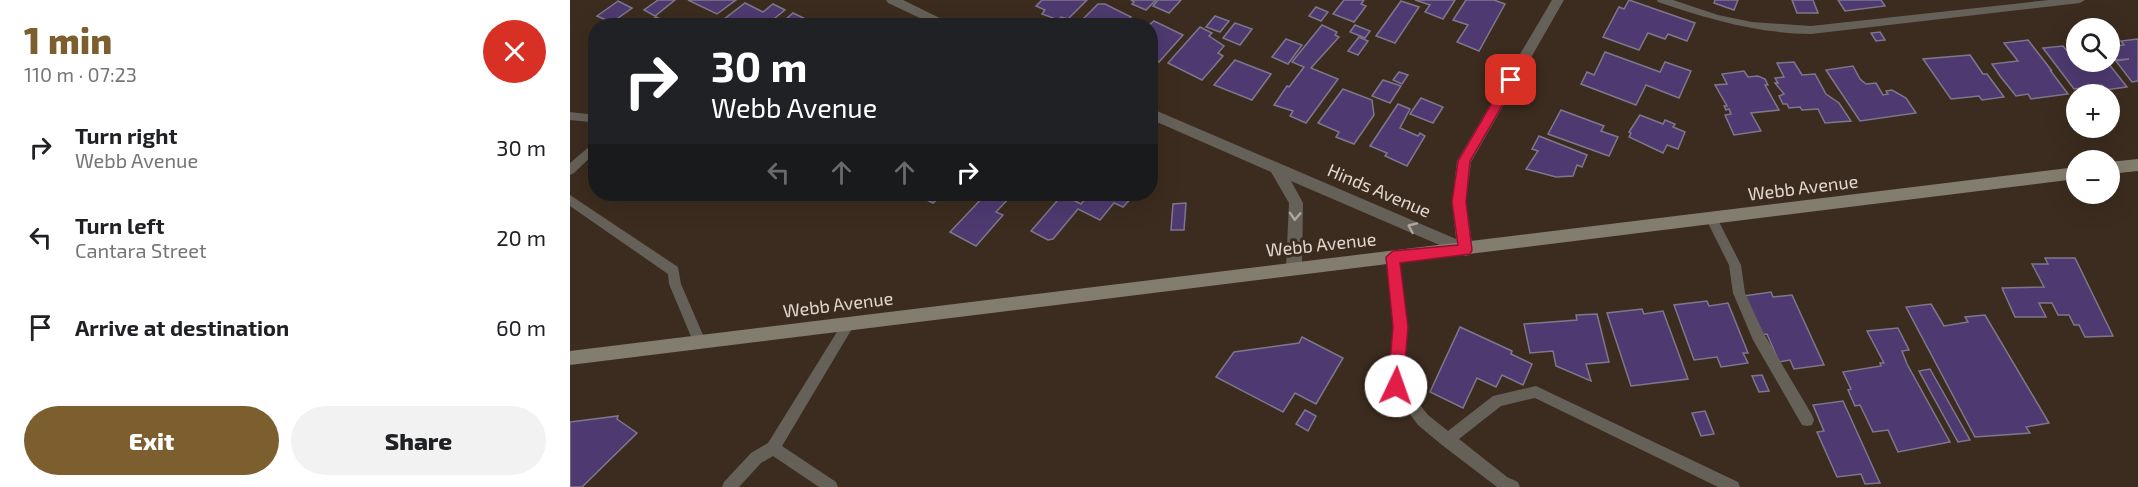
<!DOCTYPE html>
<meta charset="utf-8">
<style>
body{margin:0;font-family:"Exo 2",sans-serif;background:#f2f2f2;color:#202124;height:100vh;display:flex;flex-direction:column;font-size:22px;white-space:nowrap}
*{box-sizing:border-box;margin:0}
p{font-size:20px;color:#757577}
.icon{flex:none;width:33px;height:33px;fill:none;stroke:currentColor;stroke-width:2;stroke-linecap:round;stroke-linejoin:round}
.map{position:relative;flex:1;overflow:hidden}
.details{display:flex;flex-direction:column;background:#fff;width:570px}
.details>*{flex:none}
.guide{position:absolute;left:18px;top:18px;width:570px;height:183px;border-radius:24px;box-shadow:0 6px 24px #0002;background:#202124;color:#fff;overflow:hidden}
.buttons{position:absolute;left:1496px;top:18px;display:grid;gap:12px}
.buttons a{display:grid;place-items:center;width:54px;height:54px;border-radius:50%;background:#fff;box-shadow:0 6px 24px #0002;font-size:30px}
.pin{position:absolute;display:grid;place-items:center;width:51px;height:51px;color:#fff;margin:-26px;border-radius:12px;box-shadow:0 3px 9px #0006}
.me{position:absolute;width:66px;margin:-33px;rotate:3deg;stroke-linejoin:round;filter:drop-shadow(0 0 4px #0008)}
.turn{display:flex;align-items:center;gap:21px;height:126px;padding:0 24px;font-size:27px}
.turn .icon{width:78px;height:78px;stroke-width:2.5}
.turn b{display:block;font-size:42px;line-height:51px}
.lanes{display:flex;align-items:center;height:57px;padding:0 24px;background:#0003;justify-content:center;gap:30px;direction:ltr}
.lanes .off{opacity:.35}
.round{display:grid;place-items:center;flex:none;width:63px;height:63px;border-radius:32px;background:#f2f2f2}
.head{display:flex;align-items:center;justify-content:space-between;height:102px;padding:0 24px}
h1{font-size:36px;font-weight:800;line-height:45px;color:#7c5e2f}
.action{display:flex;gap:12px;margin-top:auto;padding:12px 24px}
.action a{flex:1;height:69px;border-radius:36px;background:#7c5e2f;color:#fff;font-size:24px;font-weight:800;line-height:69px;text-align:center}
.action a+a{background:#f2f2f2;color:#202124}
ul{padding:0;list-style:none}
li{display:flex;align-items:center;gap:18px;height:90px;padding:0 24px}
li div{flex:1}
li b{display:block;font-size:22px}
li em{font-style:normal}
main{display:flex;flex:1;min-height:0}
.map>svg:first-child{display:block}
</style>
<main>
<section class="details">
<div class="head"><div><h1>1 min</h1><p>110 m · 07:23</p></div><a class="round" style="background:#d93025;color:#fff"><svg class="icon" aria-label="close" viewBox="0 0 24 24"><path d="M6 6l12 12M18 6L6 18"/></svg></a></div>
<ul>
<li><svg class="icon" aria-label="right" viewBox="0 0 24 24"><path d="M7 20v-9h11M14 6l5 5-5 5"/></svg><div><b>Turn right</b><p>Webb Avenue</p></div><em>30 m</em></li>
<li><svg class="icon" aria-label="left" viewBox="0 0 24 24"><path d="M17 20v-9H6M10 6l-5 5 5 5"/></svg><div><b>Turn left</b><p>Cantara Street</p></div><em>20 m</em></li>
<li><svg class="icon" aria-label="arrive" viewBox="0 0 24 24"><path d="M6 21V4h12l-3 4 3 4H6"/></svg><div><b>Arrive at destination</b></div><em>60 m</em></li>
</ul>
<div class="action"><a>Exit</a><a>Share</a></div>
</section>
<div class="map">
<svg width="1568" height="487" viewBox="0 0 1568 487">
<rect width="100%" height="100%" fill="#3c2c1f"/>
<!-- building -->
<g fill="#4e3a70" stroke="#7e778c" stroke-width="1.5">
<path d="M88,0H105L85,16L74,10Z"/>
<path d="M118,0H166L147,14Z"/>
<path d="M472,0H517L498,19L491,17L488,20L472,14L475,10L466,6Z"/>
<path d="M561,0H586L576,10L562,4L564,2Z"/>
<path d="M588,0H611L599,13L583,6Z"/>
<path d="M774,0H794L791,4L796,6L784,22L763,14Z"/>
<path d="M845,0H885L873,19L855,12L860,5Z"/>
<path d="M896,0H924L935,4L909,51L887,42L898,25L883,20Z"/>
<path d="M1059,0L1125,23L1117,41L1098,34L1095,39L1078,33L1069,50L1033,37L1049,7L1054,9Z"/>
<path d="M1145,0H1168L1164,10L1144,3Z"/>
<path d="M1222,0H1243L1248,13H1227Z"/>
<path d="M1268,0H1311L1315,6L1275,11Z"/>
<path d="M48,1L62,8L37,26L29,25L36,20L27,16Z"/>
<path d="M831,1L849,7L825,43L806,36Z"/>
<path d="M175,3L193,12L203,4L215,10L195,26H163L153,20Z"/>
<path d="M528,4H535L561,17L554,26L509,23Z"/>
<path d="M746,7L758,12L751,21L739,16Z"/>
<path d="M223,13L250,26H208Z"/>
<path d="M645,16L659,21L650,32L636,27Z"/>
<path d="M86,17L104,26H75Z"/>
<path d="M584,21L613,35L589,62L580,58L578,26Z"/>
<path d="M665,23L682,29L670,45L653,38Z"/>
<path d="M752,25L767,32L765,35L769,37L741,68L768,79L736,123L720,116L723,111L704,105L717,86L719,87L734,67L722,62Z"/>
<path d="M785,25L800,31L795,38L780,32Z"/>
<path d="M630,27L642,33L639,36L654,46L648,53L653,56L632,80L598,63Z"/>
<path d="M1310,32L1315,40L1306,41L1301,33Z"/>
<path d="M789,37L798,41L788,55L778,51Z"/>
<path d="M716,39L732,45L718,64L702,57Z"/>
<path d="M1568,39V81L1562,82L1546,61L1559,59L1544,60L1539,54V47L1554,45L1551,41Z"/>
<path d="M1458,40L1482,71L1480,70L1498,94L1461,99L1458,94L1446,96L1430,76L1422,64L1448,61L1434,43Z"/>
<path d="M1493,46L1500,54H1506V62L1538,63L1557,87L1535,90L1532,85L1504,89L1473,48Z"/>
<path d="M1035,52L1090,72L1095,62L1121,71L1109,98L1076,85L1066,105L1011,84L1017,72L1024,75Z"/>
<path d="M1400,55L1413,74H1417L1434,97L1412,100L1409,96L1381,99L1353,59Z"/>
<path d="M665,60L701,74L682,100L644,85Z"/>
<path d="M1224,62L1232,75L1245,74L1256,94L1269,103L1281,121L1255,123L1248,109L1232,110L1230,107L1219,108L1217,104H1213L1209,96L1214,94L1205,83H1208L1205,78L1214,77L1207,63Z"/>
<path d="M1283,66L1290,79L1296,84L1306,83L1313,95L1318,94L1316,91L1322,90L1336,98L1346,113L1290,121L1256,70Z"/>
<path d="M1174,71L1178,77L1188,76L1195,79L1198,85H1195L1209,110L1181,113L1191,131L1164,135L1155,115L1161,114L1159,109L1156,110L1154,106H1157L1145,85L1157,84L1152,74Z"/>
<path d="M829,72L838,75L832,84L823,80Z"/>
<path d="M813,80L831,86L820,103L802,96Z"/>
<path d="M773,89L802,100L804,115L784,144L766,137L769,132L748,123Z"/>
<path d="M851,98L873,107L863,123L840,114Z"/>
<path d="M828,104L840,109L830,128L848,136L850,133L855,136L837,166L815,156L817,153L800,146Z"/>
<path d="M991,110L1034,126L1031,131L1048,137L1039,156L978,134Z"/>
<path d="M1070,115L1093,124L1095,120L1105,124L1103,127L1115,132L1108,149L1097,145L1093,153L1059,137L1061,133L1059,132Z"/>
<path d="M969,136L1017,155L1012,167L1007,165L1003,176L986,177L956,169L968,151L962,149Z"/>
<path d="M345,194H373L363,203Z"/>
<path d="M416,194H443L426,212L433,215L406,246L380,232Z"/>
<path d="M493,194H503L499,198L511,204L517,197L509,194H565L553,207L544,203L530,220L508,209L483,239L478,240L461,231Z"/>
<path d="M616,203L614,230H601L603,204Z"/>
<path d="M1475,258H1505L1543,336L1515,337L1509,325H1504L1499,315H1488L1482,303H1469L1476,317H1445L1432,288L1474,287L1462,264H1478Z"/>
<path d="M1201,292L1203,297L1222,295L1254,365L1224,369L1220,360L1209,362L1197,334L1190,335L1173,296Z"/>
<path d="M1137,301L1139,306L1158,303L1178,353H1173L1178,363L1151,367L1147,357L1124,360L1104,305Z"/>
<path d="M1361,304L1374,326L1398,322L1395,317L1415,315L1479,423L1456,427L1460,433L1405,437L1336,307Z"/>
<path d="M1072,309L1074,314L1093,311L1118,379L1061,386L1037,313Z"/>
<path d="M1027,314L1039,362L1016,364L1021,381L986,366L983,351L960,353L954,324L1007,320L1006,315Z"/>
<path d="M890,327L942,351L941,354L962,364L953,385L932,375L926,387L907,378L893,408L860,392Z"/>
<path d="M1328,328L1339,350L1332,351L1337,364L1380,442L1328,452L1318,430L1303,432L1290,405L1285,406L1278,390L1281,389L1273,372L1311,366L1310,363H1314L1297,331Z"/>
<path d="M732,337L773,358L746,404L725,393L713,412L646,377L664,352L729,343Z"/>
<path d="M1360,369L1400,440L1388,442L1349,371Z"/>
<path d="M1192,375L1199,391L1189,392L1182,376Z"/>
<path d="M1273,401L1310,483L1295,484L1291,474L1267,477L1247,432L1254,431L1243,405Z"/>
<path d="M735,410L746,416L738,431L726,424Z"/>
<path d="M1135,411L1144,434L1131,436L1122,413Z"/>
<path d="M48,416L47,419L67,433L12,487H0V422Z"/>
</g>
<g fill="none" stroke-linecap="round" stroke-linejoin="round">
<!-- lane -->
<g fill="#656159" fill-rule="evenodd">
<path d="M1087,0H1103L1148,15L1182,22L1241,26L1479,0H1515L1510,3L1241,34C1186,33 1141,20 1088,2Z"/>
<path d="M0,112L26,115V125L20,122L0,120Z"/>
<path d="M26,141V152L4,173L0,175V163Z"/>
<path d="M0,195L108,267L111,284L136,342L135,346L130,348L125,346L99,284L98,274L0,206Z"/>
<path d="M1142,214L1146,216L1171,265L1175,293L1193,332L1242,415L1244,420L1242,425L1237,426L1232,425L1183,340L1163,293L1159,265L1136,219L1138,216Z"/>
<path d="M823,252L827,253L829,257L836,327L833,384L858,415L878,431L923,396L966,386L1168,482L1170,487H1148L965,398L931,406L889,439L937,477L948,482L950,487H927L872,445L848,425L819,386L824,327L817,257L819,253Z"/>
<path d="M279,317L283,319L285,323L283,327L212,446L266,482L268,487H249L203,456L191,463L169,487H152L154,482L181,453L198,443L275,319Z"/>
</g>
<!-- street -->
<g fill="#656159" fill-rule="evenodd">
<path d="M316,0H333L386,26H367L318,3Z"/>
<path d="M982,0H994L901,162L896,202L903,250L900,255L895,256L721,181L733,203L732,267L729,272L724,274L719,272L716,267L719,203L701,172L580,119V108L886,239L882,202L887,161Z"/>
</g>
<!-- secondary -->
<g fill="#837d6f" fill-rule="evenodd">
<path d="M1568,159V171L1539,174V162Z"/>
<path d="M1506,167V179L0,365V351Z"/>
</g>
</g>
<!-- one-way arrows -->
<defs><path id="oneway-chevron" d="M-2-3.5L2.5 0L-2 3.5" fill="none" stroke-width="1.6" stroke-linecap="round" stroke-linejoin="round" transform="scale(1.5)"/></defs>
<g stroke="#afa8a0">
<use href="#oneway-chevron" transform="translate(725 216) rotate(93)"/>
<use href="#oneway-chevron" transform="translate(842 227) rotate(-156)"/>
</g>
<!-- route -->
<path fill="#e11d48" stroke="#92132f" stroke-width="1.5" d="M941,76L947,80L900,161L896,202L902,250L900,254L830,263L838,327L833,386L831,391L826,393L820,391L818,386L823,327L816,257L823,251L888,245L882,202L888,161L937,77Z"/>
<g text-anchor="middle" stroke-width="6" stroke-linejoin="round" paint-order="stroke">
<!-- street labels -->
<g font-size="18" fill="#e1d7cf" stroke="#3c2c1f">
<text transform="translate(1233 188) rotate(-7)" y="6">Webb Avenue</text>
<text transform="translate(809 191) rotate(23)" y="6">Hinds Avenue</text>
<text transform="translate(751 245) rotate(-6)" y="6">Webb Avenue</text>
<text transform="translate(268 305) rotate(-7)" y="6">Webb Avenue</text>
</g>
</g>
</svg>
<div class="buttons">
<a><svg class="icon" aria-label="search" viewBox="0 0 24 24"><circle cx="10" cy="10" r="6"/><path d="M15 15l6 6"/></svg></a>
<a>+</a>
<a>−</a>
</div>
<div class="pin" style="left:941px;top:80px;background:#d93025"><svg class="icon" aria-label="arrive" viewBox="0 0 24 24"><path d="M6 21V4h12l-3 4 3 4H6"/></svg></div>
<svg class="me" style="left:826px;top:386px" viewBox="-20 -20 40 40"><circle r="19" fill="#fff"/><path d="M0-13L10 11 0 6-10 11z" fill="#e11d48"/></svg>
<div class="guide">
<div class="turn"><svg class="icon" aria-label="right" viewBox="0 0 24 24"><path d="M7 20v-9h11M14 6l5 5-5 5"/></svg><div><b>30 m</b>Webb Avenue</div></div>
<div class="lanes"><svg class="icon off" aria-label="left" viewBox="0 0 24 24"><path d="M17 20v-9H6M10 6l-5 5 5 5"/></svg><svg class="icon off" aria-label="ahead" viewBox="0 0 24 24"><path d="M12 20V5M6 11l6-6 6 6"/></svg><svg class="icon off" aria-label="ahead" viewBox="0 0 24 24"><path d="M12 20V5M6 11l6-6 6 6"/></svg><svg class="icon" aria-label="right" viewBox="0 0 24 24"><path d="M7 20v-9h11M14 6l5 5-5 5"/></svg></div>
</div>
</div>
</main>
